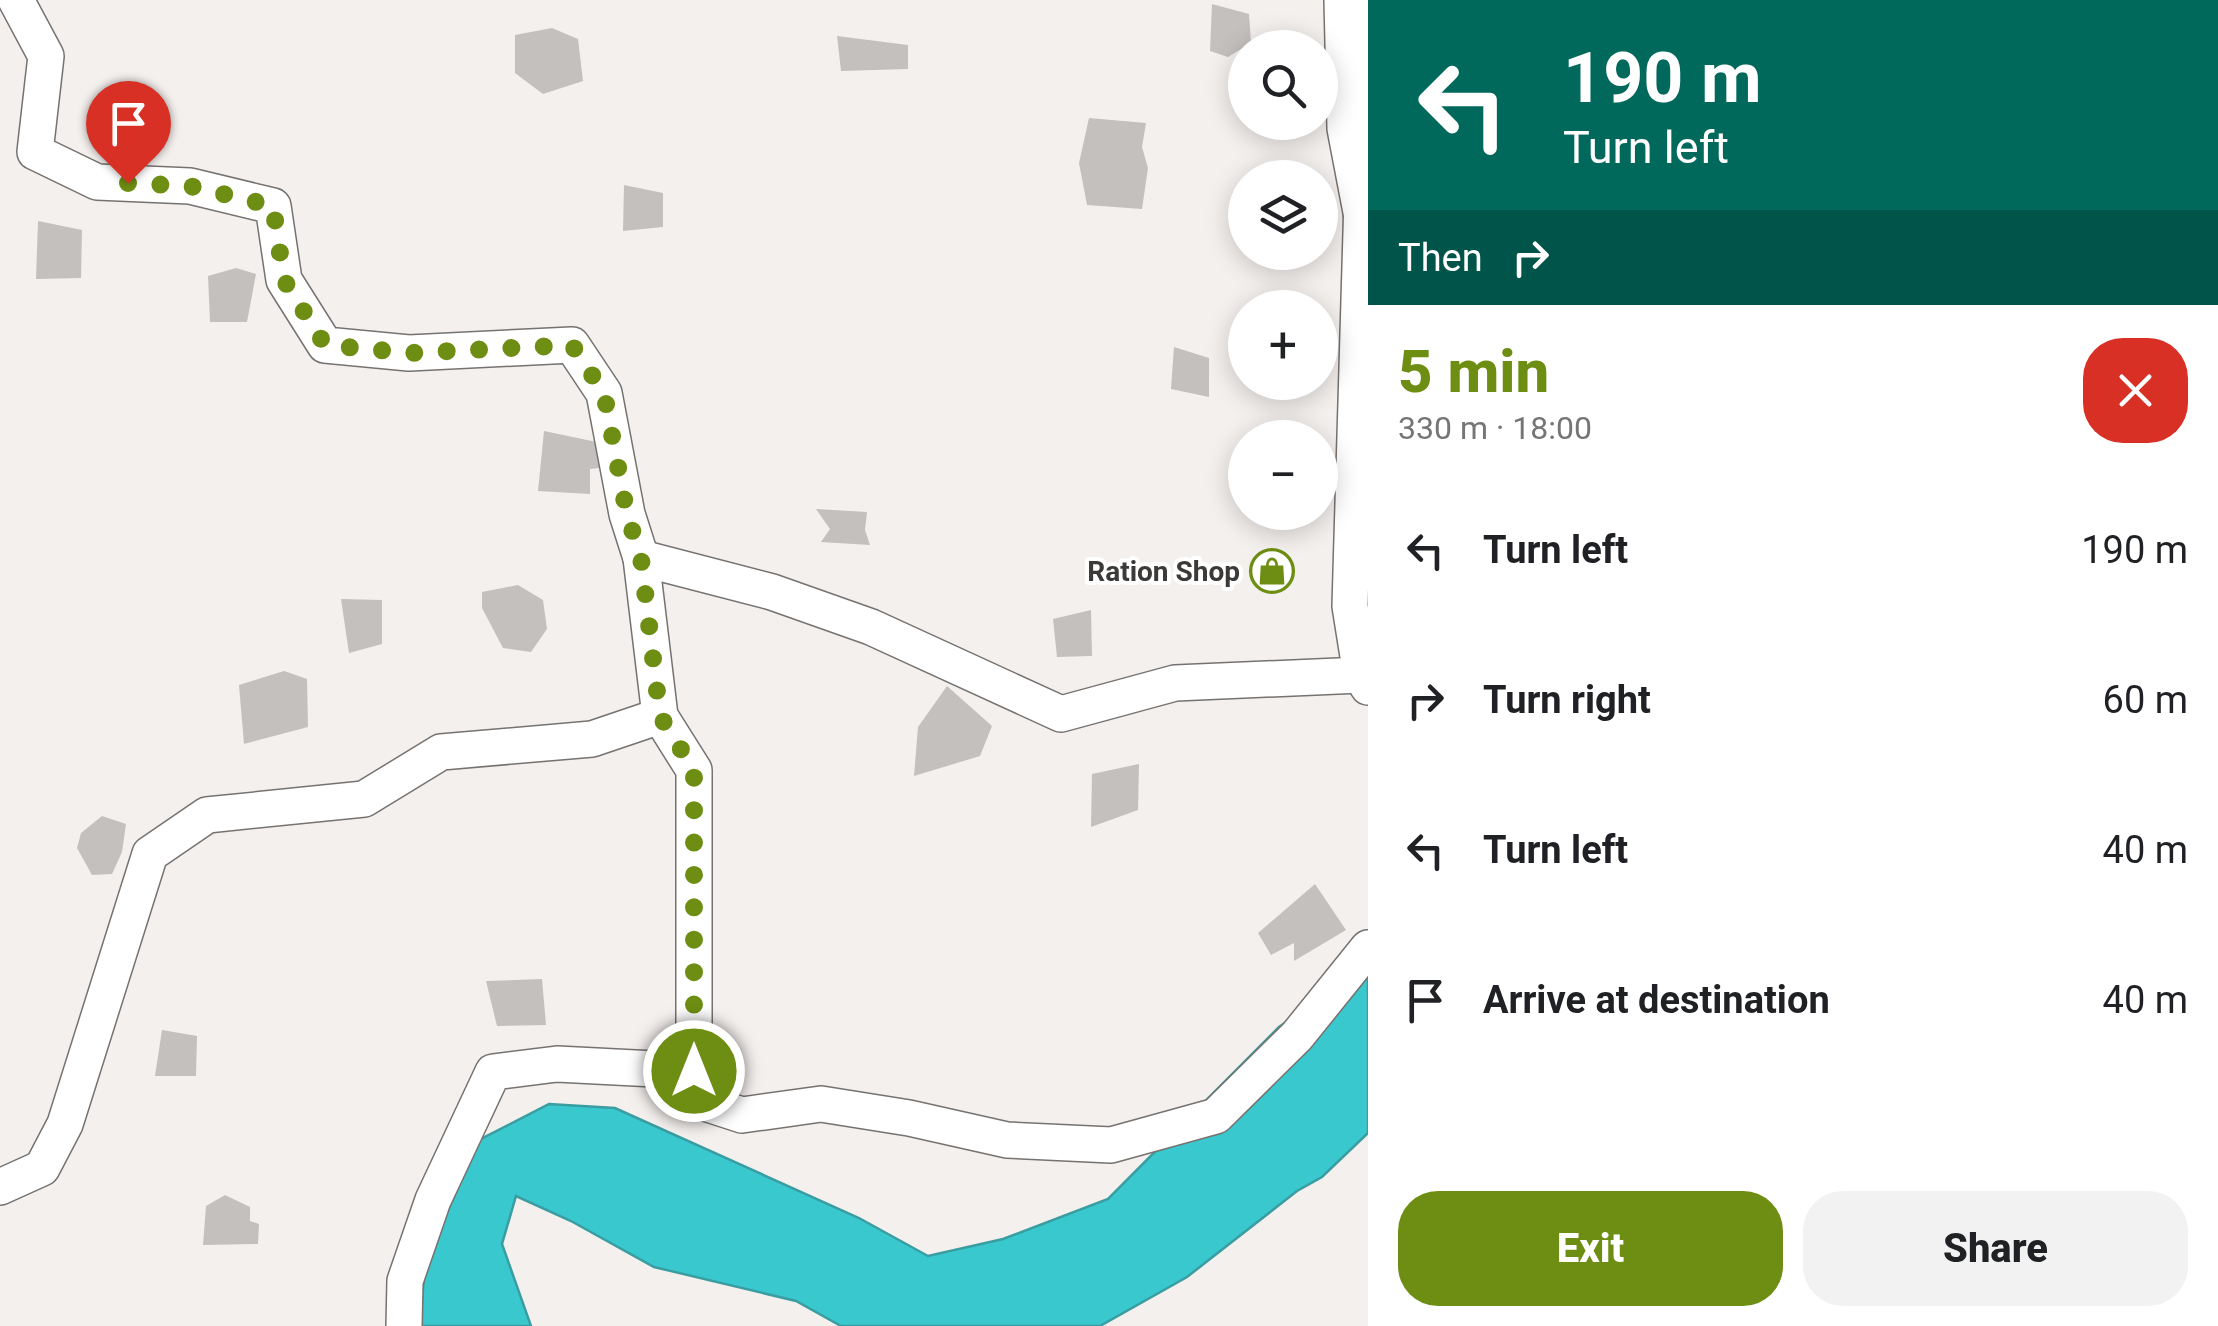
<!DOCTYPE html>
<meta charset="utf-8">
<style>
body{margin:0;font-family:Roboto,sans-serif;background:#f2f2f2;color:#202124;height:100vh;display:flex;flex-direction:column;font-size:38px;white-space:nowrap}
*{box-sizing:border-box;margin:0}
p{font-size:32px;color:#757577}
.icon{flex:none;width:55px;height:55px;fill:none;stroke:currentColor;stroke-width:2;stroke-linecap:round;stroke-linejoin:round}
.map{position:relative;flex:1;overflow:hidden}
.side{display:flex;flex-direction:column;background:#fff;width:850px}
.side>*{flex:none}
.hud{background:#00695c;color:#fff;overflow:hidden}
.controls{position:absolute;left:1228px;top:30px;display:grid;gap:20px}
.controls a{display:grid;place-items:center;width:110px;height:110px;border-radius:50%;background:#fff;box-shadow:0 5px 25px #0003;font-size:50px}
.pin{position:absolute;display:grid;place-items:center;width:85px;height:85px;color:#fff;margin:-102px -42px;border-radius:50% 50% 50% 0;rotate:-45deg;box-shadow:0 0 10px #0007}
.pin .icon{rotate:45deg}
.me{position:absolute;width:110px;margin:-55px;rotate:0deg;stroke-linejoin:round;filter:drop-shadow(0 0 8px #0008)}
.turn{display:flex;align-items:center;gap:35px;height:210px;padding:0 30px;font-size:45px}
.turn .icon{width:130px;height:130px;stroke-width:2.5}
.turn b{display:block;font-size:70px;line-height:85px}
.then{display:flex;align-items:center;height:95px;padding:0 30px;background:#0003;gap:20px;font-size:38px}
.round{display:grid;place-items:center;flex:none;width:105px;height:105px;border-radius:40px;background:#f2f2f2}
.head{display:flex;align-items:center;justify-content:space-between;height:170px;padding:0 30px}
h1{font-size:60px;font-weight:800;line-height:75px;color:#6d8e12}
.primary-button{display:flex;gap:20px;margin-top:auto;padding:20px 30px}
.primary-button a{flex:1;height:115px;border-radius:40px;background:#6d8e12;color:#fff;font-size:40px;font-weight:800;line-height:115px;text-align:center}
.primary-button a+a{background:#f2f2f2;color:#202124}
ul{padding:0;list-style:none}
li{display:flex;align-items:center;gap:30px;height:150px;padding:0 30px}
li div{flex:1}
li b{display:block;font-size:38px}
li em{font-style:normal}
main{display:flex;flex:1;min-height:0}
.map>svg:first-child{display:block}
</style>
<main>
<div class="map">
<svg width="1368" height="1326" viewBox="0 0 1368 1326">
<rect width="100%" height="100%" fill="#f4f0ee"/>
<!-- water -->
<path fill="#39c8ce" stroke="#3a9da1" stroke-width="2.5" d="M1368,965V1133L1322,1177L1297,1191L1187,1277L1100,1326H841L796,1301L654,1267L571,1221L516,1196L502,1244L531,1326H420L425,1265L477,1141L549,1104L615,1108L859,1218L928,1256L1003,1239L1108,1199L1279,1027Z"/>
<!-- building -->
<g fill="#c4c0be">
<path d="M1212,4L1249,14L1251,43L1228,57L1210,51Z"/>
<path d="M552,28L578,39L583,81L543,94L515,73V35Z"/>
<path d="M837,36L908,45V69L841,71Z"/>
<path d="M1089,118L1146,123L1142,147L1148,168L1142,209L1087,205L1079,163Z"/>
<path d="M624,185L663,193V227L623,231Z"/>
<path d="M38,221L82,230L81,278L36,279Z"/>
<path d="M236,268L256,274L247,322H210L208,276Z"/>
<path d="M1174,347L1209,358V397L1171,389Z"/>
<path d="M544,431L611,445L608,467L590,469V494L538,491Z"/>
<path d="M1245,446V501L1236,500L1234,455Z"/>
<path d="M816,509L867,512L865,530L870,545L821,542L830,529Z"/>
<path d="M518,585L543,600L547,629L531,652L503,648L482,608V592Z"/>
<path d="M341,599L382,600V644L349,653Z"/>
<path d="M1091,610L1092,656L1057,657L1053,619Z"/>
<path d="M284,671L307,679L308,727L244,744L239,685Z"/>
<path d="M947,686L992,726L980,756L914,776L918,727Z"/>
<path d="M1139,764L1138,810L1091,827L1092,774Z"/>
<path d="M102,816L126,824L122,852L112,874L92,875L77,848L81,833Z"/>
<path d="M1315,884L1346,930L1294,961V943L1271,955L1258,933Z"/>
<path d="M542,979L546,1025L497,1026L486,981Z"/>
<path d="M162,1030L197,1036L196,1076H155Z"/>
<path d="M225,1195L250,1207V1221L259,1224L258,1244L203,1245L206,1206Z"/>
</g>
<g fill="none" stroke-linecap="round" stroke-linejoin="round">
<!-- minor casing -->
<g stroke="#767270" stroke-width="38">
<g id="minor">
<path d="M16,0L46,56L35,152L97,182L190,186L273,206L284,280L325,345L409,353L572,345L604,393L627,514L641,558L772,592L871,627L1061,714L1175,683L1361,675"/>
<path d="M1362,198L1350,606L1361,675L1368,687"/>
<path d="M641,558L660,716L694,770V1071L702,1102L742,1115L821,1104L909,1118L1007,1140L1111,1145L1216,1116L1297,1036L1368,948"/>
<path d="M0,1187L42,1168L65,1124L150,854L207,815L364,799L441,752L592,739L660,716"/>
<path d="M404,1326L405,1281L433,1200L493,1072L557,1064L694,1071"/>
</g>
</g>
<!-- major casing -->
<g stroke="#767270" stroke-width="48">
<path id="major" d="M1347,0L1350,128L1368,222"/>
</g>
<!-- minor -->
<use href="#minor" stroke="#fff" stroke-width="35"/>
<!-- major -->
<use href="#major" stroke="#fff" stroke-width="45"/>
</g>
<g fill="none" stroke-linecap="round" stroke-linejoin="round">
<!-- route -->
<path stroke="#6d8e12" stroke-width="18" stroke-dasharray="0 32.4" d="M128,183L190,186L273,206L284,280L325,345L410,353L572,345L604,393L627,514L641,558L660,716L694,770V1071"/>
</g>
<!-- icons -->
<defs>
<g id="shop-ring" transform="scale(2.25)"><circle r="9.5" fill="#fff" stroke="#6d8e12" stroke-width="1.5"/><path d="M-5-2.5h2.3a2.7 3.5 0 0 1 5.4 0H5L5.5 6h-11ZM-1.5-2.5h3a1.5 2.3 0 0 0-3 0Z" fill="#6d8e12"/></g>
</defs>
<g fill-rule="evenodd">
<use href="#shop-ring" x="1272" y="571"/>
</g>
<g text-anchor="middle" stroke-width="8" stroke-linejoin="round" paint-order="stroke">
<!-- poi labels -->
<g font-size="28" font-weight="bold" fill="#3b3a39" stroke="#fff" text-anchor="end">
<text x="1240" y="581">Ration Shop</text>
</g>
</g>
</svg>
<div class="controls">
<a><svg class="icon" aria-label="search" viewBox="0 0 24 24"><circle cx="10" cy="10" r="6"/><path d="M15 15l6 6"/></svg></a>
<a><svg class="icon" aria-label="layers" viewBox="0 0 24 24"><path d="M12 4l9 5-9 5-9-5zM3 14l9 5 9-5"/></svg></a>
<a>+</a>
<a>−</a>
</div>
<div class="pin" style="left:128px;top:183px;background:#d93025"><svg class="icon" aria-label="arrive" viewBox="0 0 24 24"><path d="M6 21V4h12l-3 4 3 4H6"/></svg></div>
<svg class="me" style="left:694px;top:1071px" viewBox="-20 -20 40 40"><circle r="17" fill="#6d8e12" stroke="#fff" stroke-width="3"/><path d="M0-11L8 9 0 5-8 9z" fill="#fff"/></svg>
</div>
<section class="side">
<div class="hud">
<div class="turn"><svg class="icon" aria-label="left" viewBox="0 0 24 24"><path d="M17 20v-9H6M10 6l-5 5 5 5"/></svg><div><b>190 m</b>Turn left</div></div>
<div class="then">Then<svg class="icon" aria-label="right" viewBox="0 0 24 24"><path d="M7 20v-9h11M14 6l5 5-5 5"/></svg></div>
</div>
<div class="head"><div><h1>5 min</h1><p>330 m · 18:00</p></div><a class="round" style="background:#d93025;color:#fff"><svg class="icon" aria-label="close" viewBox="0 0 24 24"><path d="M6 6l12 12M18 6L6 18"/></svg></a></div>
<ul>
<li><svg class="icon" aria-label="left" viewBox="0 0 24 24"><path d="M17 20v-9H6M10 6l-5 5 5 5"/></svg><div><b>Turn left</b></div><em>190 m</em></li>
<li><svg class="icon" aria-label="right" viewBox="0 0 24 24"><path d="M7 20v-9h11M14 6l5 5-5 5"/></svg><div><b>Turn right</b></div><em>60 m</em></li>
<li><svg class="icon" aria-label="left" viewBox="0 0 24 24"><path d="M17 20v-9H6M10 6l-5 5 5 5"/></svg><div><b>Turn left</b></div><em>40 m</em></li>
<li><svg class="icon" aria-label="arrive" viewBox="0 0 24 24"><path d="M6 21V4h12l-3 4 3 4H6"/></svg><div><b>Arrive at destination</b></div><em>40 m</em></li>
</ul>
<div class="primary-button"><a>Exit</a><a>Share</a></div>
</section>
</main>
